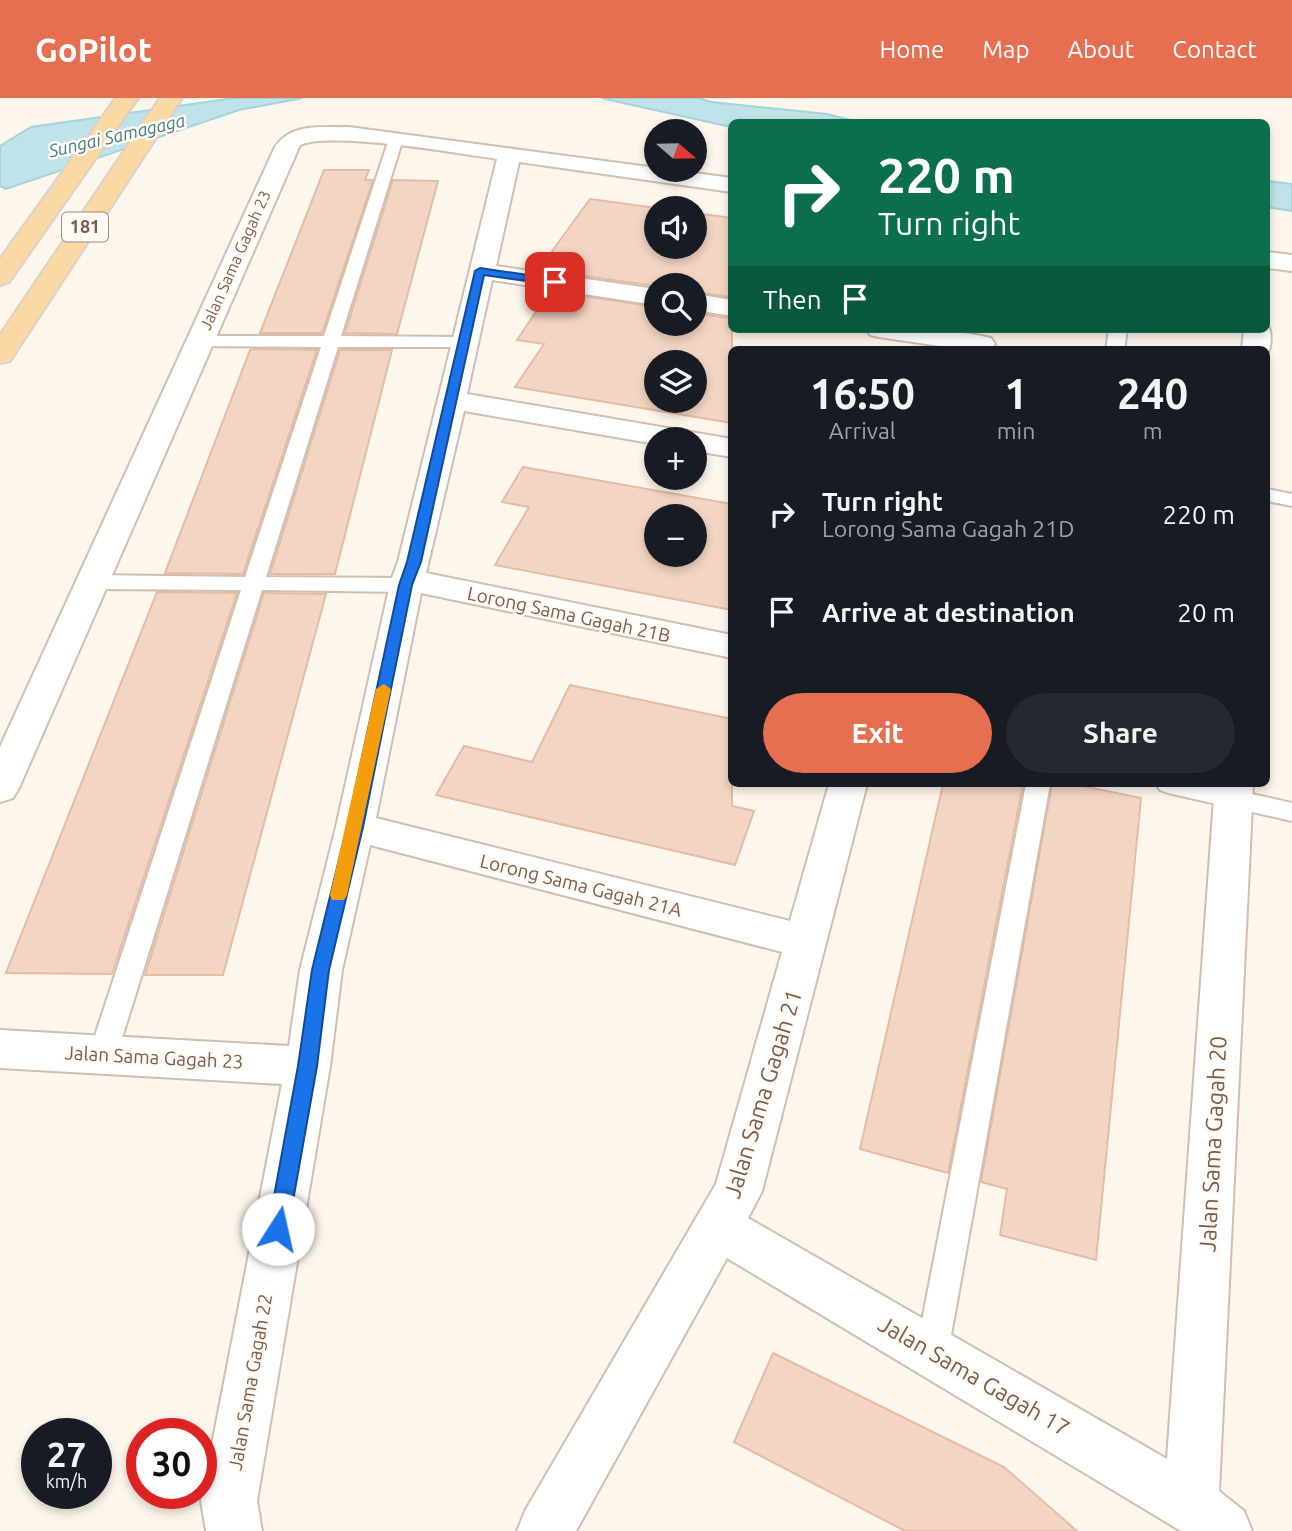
<!DOCTYPE html>
<meta charset="utf-8">
<style>
body{margin:0;font-family:Ubuntu,sans-serif;background:#242831;color:#f1f3f6;height:100vh;display:flex;flex-direction:column;font-size:26px;white-space:nowrap}
*{box-sizing:border-box;margin:0}
p{font-size:23px;color:#9ea1a6}
.icon{flex:none;width:38px;height:38px;fill:none;stroke:currentColor;stroke-width:2;stroke-linecap:round;stroke-linejoin:round}
.map{position:relative;flex:1;overflow:hidden}
.side{position:absolute;left:728px;top:248px;width:542px;height:441px;display:flex;flex-direction:column;background:#171b24;border-radius:10px;box-shadow:0 4px 10px #0003}
.side>*{flex:none}
.hud{position:absolute;left:728px;top:21px;width:542px;height:214px;border-radius:10px;box-shadow:0 4px 10px #0003;background:#0b6e4f;color:#fff;overflow:hidden}
.needle{width:46px;rotate:110deg}
.tools{position:absolute;left:644px;top:21px;display:grid;gap:14px}
.tools a{display:grid;place-items:center;width:63px;height:63px;border-radius:50%;background:#171b24;box-shadow:0 4px 10px #0003;font-size:35px}
.speed{position:absolute;left:21px;top:1320px;display:flex;gap:14px;font-size:35px;font-weight:700;text-align:center}
.speed>*{display:grid;place-content:center;width:91px;height:91px;border-radius:50%;background:#171b24;box-shadow:0 4px 10px #0003;line-height:1}
.speed small{font-size:18px;font-weight:400}
.speed .limit{border:10px solid #d22;background:#fff;color:#111}
.pin{position:absolute;display:grid;place-items:center;width:60px;height:60px;color:#fff;margin:-30px;border-radius:14px;box-shadow:0 4px 10px #0006}
.me{position:absolute;width:77px;margin:-38px;rotate:10deg;stroke-linejoin:round;filter:drop-shadow(0 0 5px #0008)}
.turn{display:flex;align-items:center;gap:24px;height:147px;padding:0 35px;font-size:32px}
.turn .icon{width:91px;height:91px;stroke-width:2.5}
.turn b{display:block;font-size:49px;line-height:60px}
.then{display:flex;align-items:center;height:66px;padding:0 35px;background:#0003;gap:14px;font-size:26px}
.eta{display:flex;justify-content:space-evenly;align-items:center;height:119px;text-align:center}
.eta b{font-size:42px;font-weight:600;line-height:49px}
.primary-button{display:flex;gap:14px;margin-top:auto;padding:14px 35px}
.primary-button a{flex:1;height:80px;border-radius:42px;background:#e76f51;color:#fff;font-size:28px;font-weight:600;line-height:80px;text-align:center}
.primary-button a+a{background:#242831;color:#f1f3f6}
ul{padding:0;list-style:none}
li{display:flex;align-items:center;gap:21px;height:98px;padding:0 35px}
li div{flex:1}
li b{display:block;font-size:26px}
li em{font-style:normal}
header{display:flex;align-items:center;gap:42px;box-sizing:border-box;height:98px;padding:0 35px;background:#e76f51;color:#fff}
header strong{font-size:33px}
nav{display:flex;gap:38px;margin-inline-start:auto;font-size:24px}
.map>svg:first-child{display:block}
</style>
<header>
<strong>GoPilot</strong>
<nav><a>Home</a><a>Map</a><a>About</a><a>Contact</a></nav>
</header>
<div class="map">
<svg width="1292" height="1433" viewBox="0 0 1292 1433">
<rect width="100%" height="100%" fill="#fdf6ec"/>
<!-- water -->
<g fill="#bfe3e8" stroke="#a5d3da" stroke-width="2">
<path d="M234,0H303L239,12L6,91L0,88V48L31,29Z"/>
<path d="M601,0H699L711,4L827,16L858,24H732L731,29Z"/>
<path d="M1267,83L1292,86V113L1267,109Z"/>
</g>
<!-- building -->
<g fill="#f3d5c3" stroke="#e6bba3" stroke-width="2" fill-rule="evenodd">
<path d="M324,72H369L365,82H373L322,235H260Z"/>
<path d="M393,82L438,83L397,236L345,235Z"/>
<path d="M590,101L657,110L656,149H695V115L732,120V199L695,194V187L656,188L563,175L573,160L550,156Z"/>
<path d="M550,193L656,209V226H695V215L732,221V325L515,289L544,246L517,242ZM656,264H695V303H656Z"/>
<path d="M254,251L317,252L243,476L165,475L250,252Z"/>
<path d="M340,252H392L335,476H270Z"/>
<path d="M523,369L732,406V512L495,467L529,409L502,404ZM656,418H695V457H656Z"/>
<path d="M157,494L237,495L112,876L6,875Z"/>
<path d="M264,495L326,496L223,877H145Z"/>
<path d="M570,587L732,621V708L754,713L735,767L436,697L464,648L532,664Z"/>
<path d="M943,686H1023L948,1075L860,1051Z"/>
<path d="M1052,686H1073L1141,700L1096,1162L1000,1137L1007,1091L981,1084Z"/>
<path d="M773,1255L1004,1369L1077,1433H905L734,1344Z"/>
</g>
<g fill="none" stroke-linecap="round" stroke-linejoin="round">
<!-- service casing -->
<g stroke="#d1beb0" stroke-width="4">
<g id="service">
<path d="M396,37L403,41L341,238L463,239L472,244L463,249H338L266,479L406,480L413,482L416,487L413,492L406,494L262,492L117,956L113,965L103,968L93,965L89,956L241,492L92,491L85,489L82,484L85,479L92,477L245,479L321,249L200,248L191,243L200,238H324L389,41Z"/>
<path d="M1109,231H1127L1124,252H1106Z"/>
<path d="M1267,391L1292,396V408L1267,403Z"/>
<path d="M1026,686H1050L948,1254L944,1266L932,1270L920,1266L916,1254Z"/>
<path d="M1156,686H1207L1292,705V723L1168,695L1160,692Z"/>
</g>
</g>
<!-- minor casing -->
<g stroke="#d1beb0" stroke-width="4">
<g id="minor">
<path d="M349,29L732,80V94L519,64L496,168L656,191V207L492,182L467,296L732,341V359L695,353V341H656V346L464,313L426,475L732,537V560L421,495L376,720L790,823L829,686H867L762,1093L748,1120L1167,1361L1215,686H1253L1219,1393L1244,1413L1252,1433H1181L727,1160L576,1433H517L525,1413L716,1086L782,854L370,747L342,872L330,968L257,1403L262,1433H206L201,1403L282,986L0,970V932L289,948L300,872L336,729L391,482L398,464L497,61C458,55 330,33 300,47L19,690L13,700L0,704V649L275,49C292,24 322,30 349,29Z"/>
<path d="M1267,154L1292,157V173L1267,170Z"/>
<path d="M695,196L732,202V218L695,212Z"/>
<path d="M1267,226C1272,233 1272,249 1267,256V252H1242L1244,231H1267Z"/>
<path d="M866,231C908,231 949,230 991,240L995,246L990,252H967L879,239L870,237Z"/>
</g>
</g>
<!-- primary casing -->
<g stroke="#dad1cd" stroke-width="4">
<g id="primary">
<path d="M116,0H138L9,184L0,187V161Z"/>
<path d="M160,0H182L14,257L10,263L0,265V237Z"/>
</g>
</g>
<!-- service -->
<use href="#service" fill="#fff" fill-rule="evenodd"/>
<!-- minor -->
<use href="#minor" fill="#fff" fill-rule="evenodd"/>
<!-- primary -->
<use href="#primary" fill="#fbd9a5" fill-rule="evenodd"/>
</g>
<!-- route -->
<path fill="#1a73e8" stroke="#114b97" stroke-width="2" d="M480,170L555,181L561,184L555,187L484,177L421,464L412,487L363,729L329,872L317,968L288,1131L285,1138L278,1141L271,1138L268,1131L298,968L312,872L347,729L399,487L407,464L475,173Z"/>
<!-- slow -->
<path fill="#f59e0b" d="M384,586L391,591L347,797L344,802H332L330,797L376,591Z"/>
<g text-anchor="middle" stroke-width="5" stroke-linejoin="round" paint-order="stroke">
<!-- far-street labels -->
<g font-size="16" fill="#7a5c4d" stroke="#fffaf3">
<text transform="translate(235 162) rotate(-66)" y="6">Jalan Sama Gagah 23</text>
</g>
<!-- far-water labels -->
<g font-size="18" font-style="italic" fill="#437c86" stroke="#fffaf3">
<text transform="translate(117 38) rotate(-13)" y="6">Sungai Samagaga</text>
</g>
<!-- shield labels -->
<rect fill="#fffaf3" stroke="#a28b7f" stroke-width="2" x="62" y="114.5" width="46" height="29" rx="5"/>
<g font-size="18" font-weight="bold" fill="#7a5c4d">
<text x="85" y="135">181</text>
</g>
<!-- street labels -->
<g font-size="19" fill="#7a5c4d" stroke="#fffaf3">
<text transform="translate(569 516) rotate(12)" y="7">Lorong Sama Gagah 21B</text>
<text transform="translate(581 787) rotate(14)" y="7">Lorong Sama Gagah 21A</text>
<text transform="translate(154 959) rotate(3)" y="7">Jalan Sama Gagah 23</text>
<text transform="translate(250 1284) rotate(-80)" y="7">Jalan Sama Gagah 22</text>
</g>
<!-- near-street labels -->
<g font-size="23" fill="#7a5c4d" stroke="#fffaf3">
<text transform="translate(763 996) rotate(-73)" y="8">Jalan Sama Gagah 21</text>
<text transform="translate(1213 1046) rotate(-87)" y="8">Jalan Sama Gagah 20</text>
<text transform="translate(974 1278) rotate(30)" y="8">Jalan Sama Gagah 17</text>
</g>
</g>
</svg>
<div class="tools">
<a><svg class="needle" viewBox="-14 -14 28 28"><path d="M0-13l5 13h-10z" fill="#e53935"/><path d="M0 13l5-13h-10z" fill="#9ea1a6"/></svg></a>
<a><svg class="icon" aria-label="sound" viewBox="0 0 24 24"><path d="M4 9h4l5-4v14l-5-4H4zM17 9q2 3 0 6"/></svg></a>
<a><svg class="icon" aria-label="search" viewBox="0 0 24 24"><circle cx="10" cy="10" r="6"/><path d="M15 15l6 6"/></svg></a>
<a><svg class="icon" aria-label="layers" viewBox="0 0 24 24"><path d="M12 4l9 5-9 5-9-5zM3 14l9 5 9-5"/></svg></a>
<a>+</a>
<a>−</a>
</div>
<div class="speed"><div>27<small>km/h</small></div><div class="limit">30</div></div>
<div class="pin" style="left:555px;top:184px;background:#d93025"><svg class="icon" aria-label="arrive" viewBox="0 0 24 24"><path d="M6 21V4h12l-3 4 3 4H6"/></svg></div>
<svg class="me" style="left:278px;top:1131px" viewBox="-20 -20 40 40"><circle r="19" fill="#fff"/><path d="M0-13L10 11 0 6-10 11z" fill="#1a73e8"/></svg>
<div class="hud">
<div class="turn"><svg class="icon" aria-label="right" viewBox="0 0 24 24"><path d="M7 20v-9h11M14 6l5 5-5 5"/></svg><div><b>220 m</b>Turn right</div></div>
<div class="then">Then<svg class="icon" aria-label="arrive" viewBox="0 0 24 24"><path d="M6 21V4h12l-3 4 3 4H6"/></svg></div>
</div>
<section class="side">
<div class="eta">
<div><b>16:50</b><p>Arrival</p></div>
<div><b>1</b><p>min</p></div>
<div><b>240</b><p>m</p></div>
</div>
<ul>
<li><svg class="icon" aria-label="right" viewBox="0 0 24 24"><path d="M7 20v-9h11M14 6l5 5-5 5"/></svg><div><b>Turn right</b><p>Lorong Sama Gagah 21D</p></div><em>220 m</em></li>
<li><svg class="icon" aria-label="arrive" viewBox="0 0 24 24"><path d="M6 21V4h12l-3 4 3 4H6"/></svg><div><b>Arrive at destination</b></div><em>20 m</em></li>
</ul>
<div class="primary-button"><a>Exit</a><a>Share</a></div>
</section>
</div>
